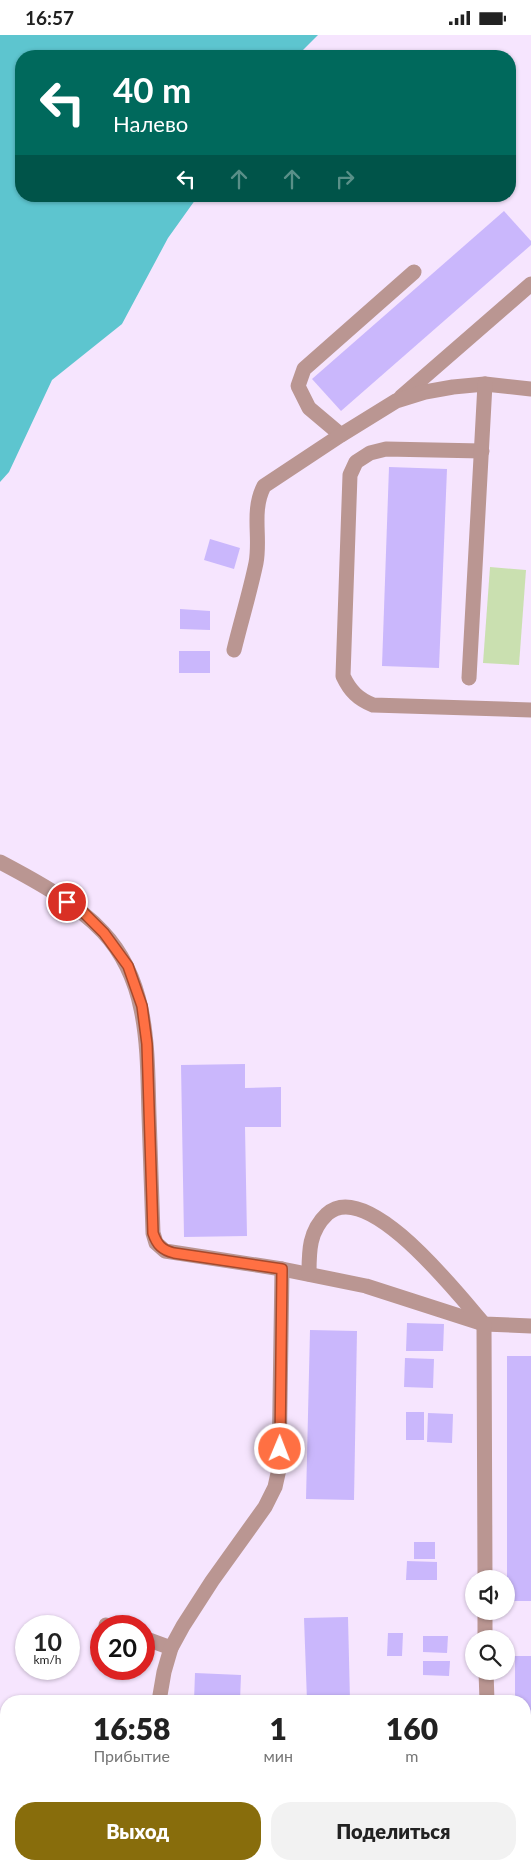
<!DOCTYPE html>
<html lang="ru">
<meta charset="utf-8">
<style>
body{margin:0;font-family:Lato,sans-serif;background:#f2f2f2;color:#222;height:100vh;display:flex;flex-direction:column;font-size:19px;white-space:nowrap}
*{box-sizing:border-box;margin:0}
p{font-size:16px;color:#767676}
.icon{flex:none;width:28px;height:28px;fill:none;stroke:currentColor;stroke-width:2;stroke-linecap:round;stroke-linejoin:round}
.map{position:relative;flex:1;overflow:hidden}
.details{position:absolute;left:0px;top:1660px;width:531px;height:175px;display:flex;flex-direction:column;background:#fff;border-radius:20px 20px 0 0;box-shadow:0 1px 4px #0004}
.details>*{flex:none}
.banner{position:absolute;left:15px;top:15px;width:501px;height:152px;border-radius:20px;box-shadow:0 1px 4px #0004;background:#00695c;color:#fff;overflow:hidden}
.tools{position:absolute;left:465px;top:1535px;display:grid;gap:10px}
.tools a{display:grid;place-items:center;width:50px;height:50px;border-radius:50%;background:#fff;box-shadow:0 1px 4px #0004;font-size:25px}
.speed{position:absolute;left:15px;top:1580px;display:flex;gap:10px;font-size:25px;font-weight:700;text-align:center}
.speed>*{display:grid;place-content:center;width:65px;height:65px;border-radius:50%;background:#fff;box-shadow:0 1px 4px #0004;line-height:1}
.speed small{font-size:12px;font-weight:400}
.speed .limit{border:8px solid #d22;background:#fff;color:#111}
.pin{position:absolute;display:grid;place-items:center;width:42px;height:42px;color:#fff;margin:-21px;border:2px solid #fff;border-radius:50%;box-shadow:0 1px 5px #0007}
.me{position:absolute;width:55px;margin:-28px;rotate:1deg;stroke-linejoin:round;filter:drop-shadow(0 0 4px #0008)}
.turn{display:flex;align-items:center;gap:18px;height:105px;padding:0 15px;font-size:22px}
.turn .icon{width:65px;height:65px;stroke-width:2.5}
.turn b{display:block;font-size:35px;line-height:42px}
.lanes{display:flex;align-items:center;height:48px;padding:0 15px;background:#0003;justify-content:center;gap:25px;direction:ltr}
.lanes .off{opacity:.35}
.eta{display:flex;justify-content:space-evenly;align-items:center;height:85px;text-align:center}
.eta b{font-size:30px;font-weight:800;line-height:35px}
.action{display:flex;gap:10px;margin-top:auto;padding:10px 15px}
.action a{flex:1;height:58px;border-radius:20px;background:#886d0c;color:#fff;font-size:20px;font-weight:800;line-height:58px;text-align:center}
.action a+a{background:#f2f2f2;color:#222}
.status{display:flex;justify-content:space-between;align-items:center;height:35px;padding:0 25px;background:#fff;direction:ltr}
.status svg{height:14px;fill:currentColor}
.map>svg:first-child{display:block}
</style>
<div class="status"><b>16:57</b><svg viewBox="0 0 49 12"><path d="M0 12V9h3v3zM5 12V6h3v6zM10 12V3h3v9zM15 12V0h3v12zM26 1h20v11H26zM47 4h2v5h-2z"/></svg></div>
<div class="map">
<svg width="531" height="1835" viewBox="0 0 531 1835">
<rect width="100%" height="100%" fill="#f6e5fe"/>
<!-- green -->
<path fill="#cae0b0" d="M490,532L526,535L519,630L483,628Z"/>
<!-- water -->
<path fill="#5dc5cf" d="M0,0H318L297,21H21V161H198L168,203L122,289L52,345L9,437L0,447Z"/>
<!-- building -->
<g fill="#cab7fc">
<path d="M504,176L531,206V210L341,376L312,344Z"/>
<path d="M389,432L447,434L439,633L382,631Z"/>
<path d="M210,504L240,513L234,534L204,525Z"/>
<path d="M180,574L210,576V595L180,594Z"/>
<rect x="179" y="616" width="31" height="22"/>
<path d="M245,1029V1053L281,1052V1092H245L247,1201L184,1202L181,1030Z"/>
<path d="M407,1288L444,1289L443,1316H406Z"/>
<path d="M310,1295L357,1296L354,1465L306,1464Z"/>
<rect x="507" y="1321" width="24" height="245"/>
<path d="M405,1323L434,1324L433,1353L404,1352Z"/>
<rect x="406" y="1377" width="18" height="28"/>
<path d="M428,1378L453,1379L452,1408L427,1407Z"/>
<rect x="414" y="1507" width="21" height="17"/>
<path d="M407,1526L437,1527V1545H406Z"/>
<path d="M348,1582L350,1666H307L304,1583Z"/>
<path d="M388,1598H403L402,1621H387Z"/>
<path d="M423,1601H448L447,1618L423,1617Z"/>
<path d="M515,1621H531V1835H514V1829H525V1666H515Z"/>
<path d="M423,1626H450L449,1641L423,1640Z"/>
<path d="M195,1638L241,1640L240,1666H194Z"/>
<path d="M443,1662V1666H407V1663Z"/>
<path d="M249,1829H289L288,1835H248Z"/>
</g>
<g fill="none" stroke-linecap="round" stroke-linejoin="round">
<!-- minor -->
<g stroke="#ba9692" stroke-width="15">
<path d="M401,362L531,249"/>
<path d="M341,400L309,373L298,351L304,334L414,237"/>
<path d="M482,416L386,414L370,418L356,427L350,440L343,641C350,656 358,664 373,670L531,675"/>
<path d="M234,615C241,586 250,557 256,528C261,502 251,476 264,451L341,400L396,366L425,357L453,352L485,349L531,354"/>
<path d="M469,643L485,349"/>
<path d="M0,827C36,846 75,867 103,897C150,947 147,1017 149,1080C150,1120 152,1159 153,1198L156,1208L165,1216L282,1234L366,1251L484,1289L531,1291"/>
<path d="M309,1239C309,1216 309,1196 327,1179C368,1142 460,1262 484,1289L485,1544"/>
<path d="M485,1576V1604"/>
<path d="M106,1590L109,1591"/>
<path d="M144,1603L171,1613"/>
<path d="M486,1636L487,1666"/>
<path d="M159,1666L164,1637L171,1613L183,1591L212,1546L265,1472L275,1452L279,1434L282,1234"/>
<path d="M316,1829L323,1835"/>
<path d="M491,1829V1835"/>
<path d="M141,1835V1829"/>
</g>
</g>
<g fill="none" stroke-linecap="round" stroke-linejoin="round">
<!-- route casing -->
<g stroke="#a6492c" stroke-width="12">
<path id="route" d="M67,867L82,876L104,898L128,931L142,971L147,1009L153,1198C157,1210 162,1215 174,1218L282,1234L280,1414"/>
</g>
<!-- route -->
<use href="#route" stroke="#ff7043" stroke-width="9"/>
</g>
</svg>
<div class="tools">
<a><svg class="icon" aria-label="sound" viewBox="0 0 24 24"><path d="M4 9h4l5-4v14l-5-4H4zM17 9q2 3 0 6"/></svg></a>
<a><svg class="icon" aria-label="search" viewBox="0 0 24 24"><circle cx="10" cy="10" r="6"/><path d="M15 15l6 6"/></svg></a>
</div>
<div class="speed"><div>10<small>km/h</small></div><div class="limit">20</div></div>
<div class="pin" style="left:67px;top:867px;background:#d93025"><svg class="icon" aria-label="arrive" viewBox="0 0 24 24"><path d="M6 21V4h12l-3 4 3 4H6"/></svg></div>
<svg class="me" style="left:280px;top:1414px" viewBox="-20 -20 40 40"><circle r="17" fill="#ff7043" stroke="#fff" stroke-width="3"/><path d="M0-11L8 9 0 5-8 9z" fill="#fff"/></svg>
<div class="banner">
<div class="turn"><svg class="icon" aria-label="left" viewBox="0 0 24 24"><path d="M17 20v-9H6M10 6l-5 5 5 5"/></svg><div><b>40 m</b>Налево</div></div>
<div class="lanes"><svg class="icon" aria-label="left" viewBox="0 0 24 24"><path d="M17 20v-9H6M10 6l-5 5 5 5"/></svg><svg class="icon off" aria-label="ahead" viewBox="0 0 24 24"><path d="M12 20V5M6 11l6-6 6 6"/></svg><svg class="icon off" aria-label="ahead" viewBox="0 0 24 24"><path d="M12 20V5M6 11l6-6 6 6"/></svg><svg class="icon off" aria-label="right" viewBox="0 0 24 24"><path d="M7 20v-9h11M14 6l5 5-5 5"/></svg></div>
</div>
<section class="details">
<div class="eta">
<div><b>16:58</b><p>Прибытие</p></div>
<div><b>1</b><p>мин</p></div>
<div><b>160</b><p>m</p></div>
</div>
<div class="action"><a>Выход</a><a>Поделиться</a></div>
</section>
</div>
